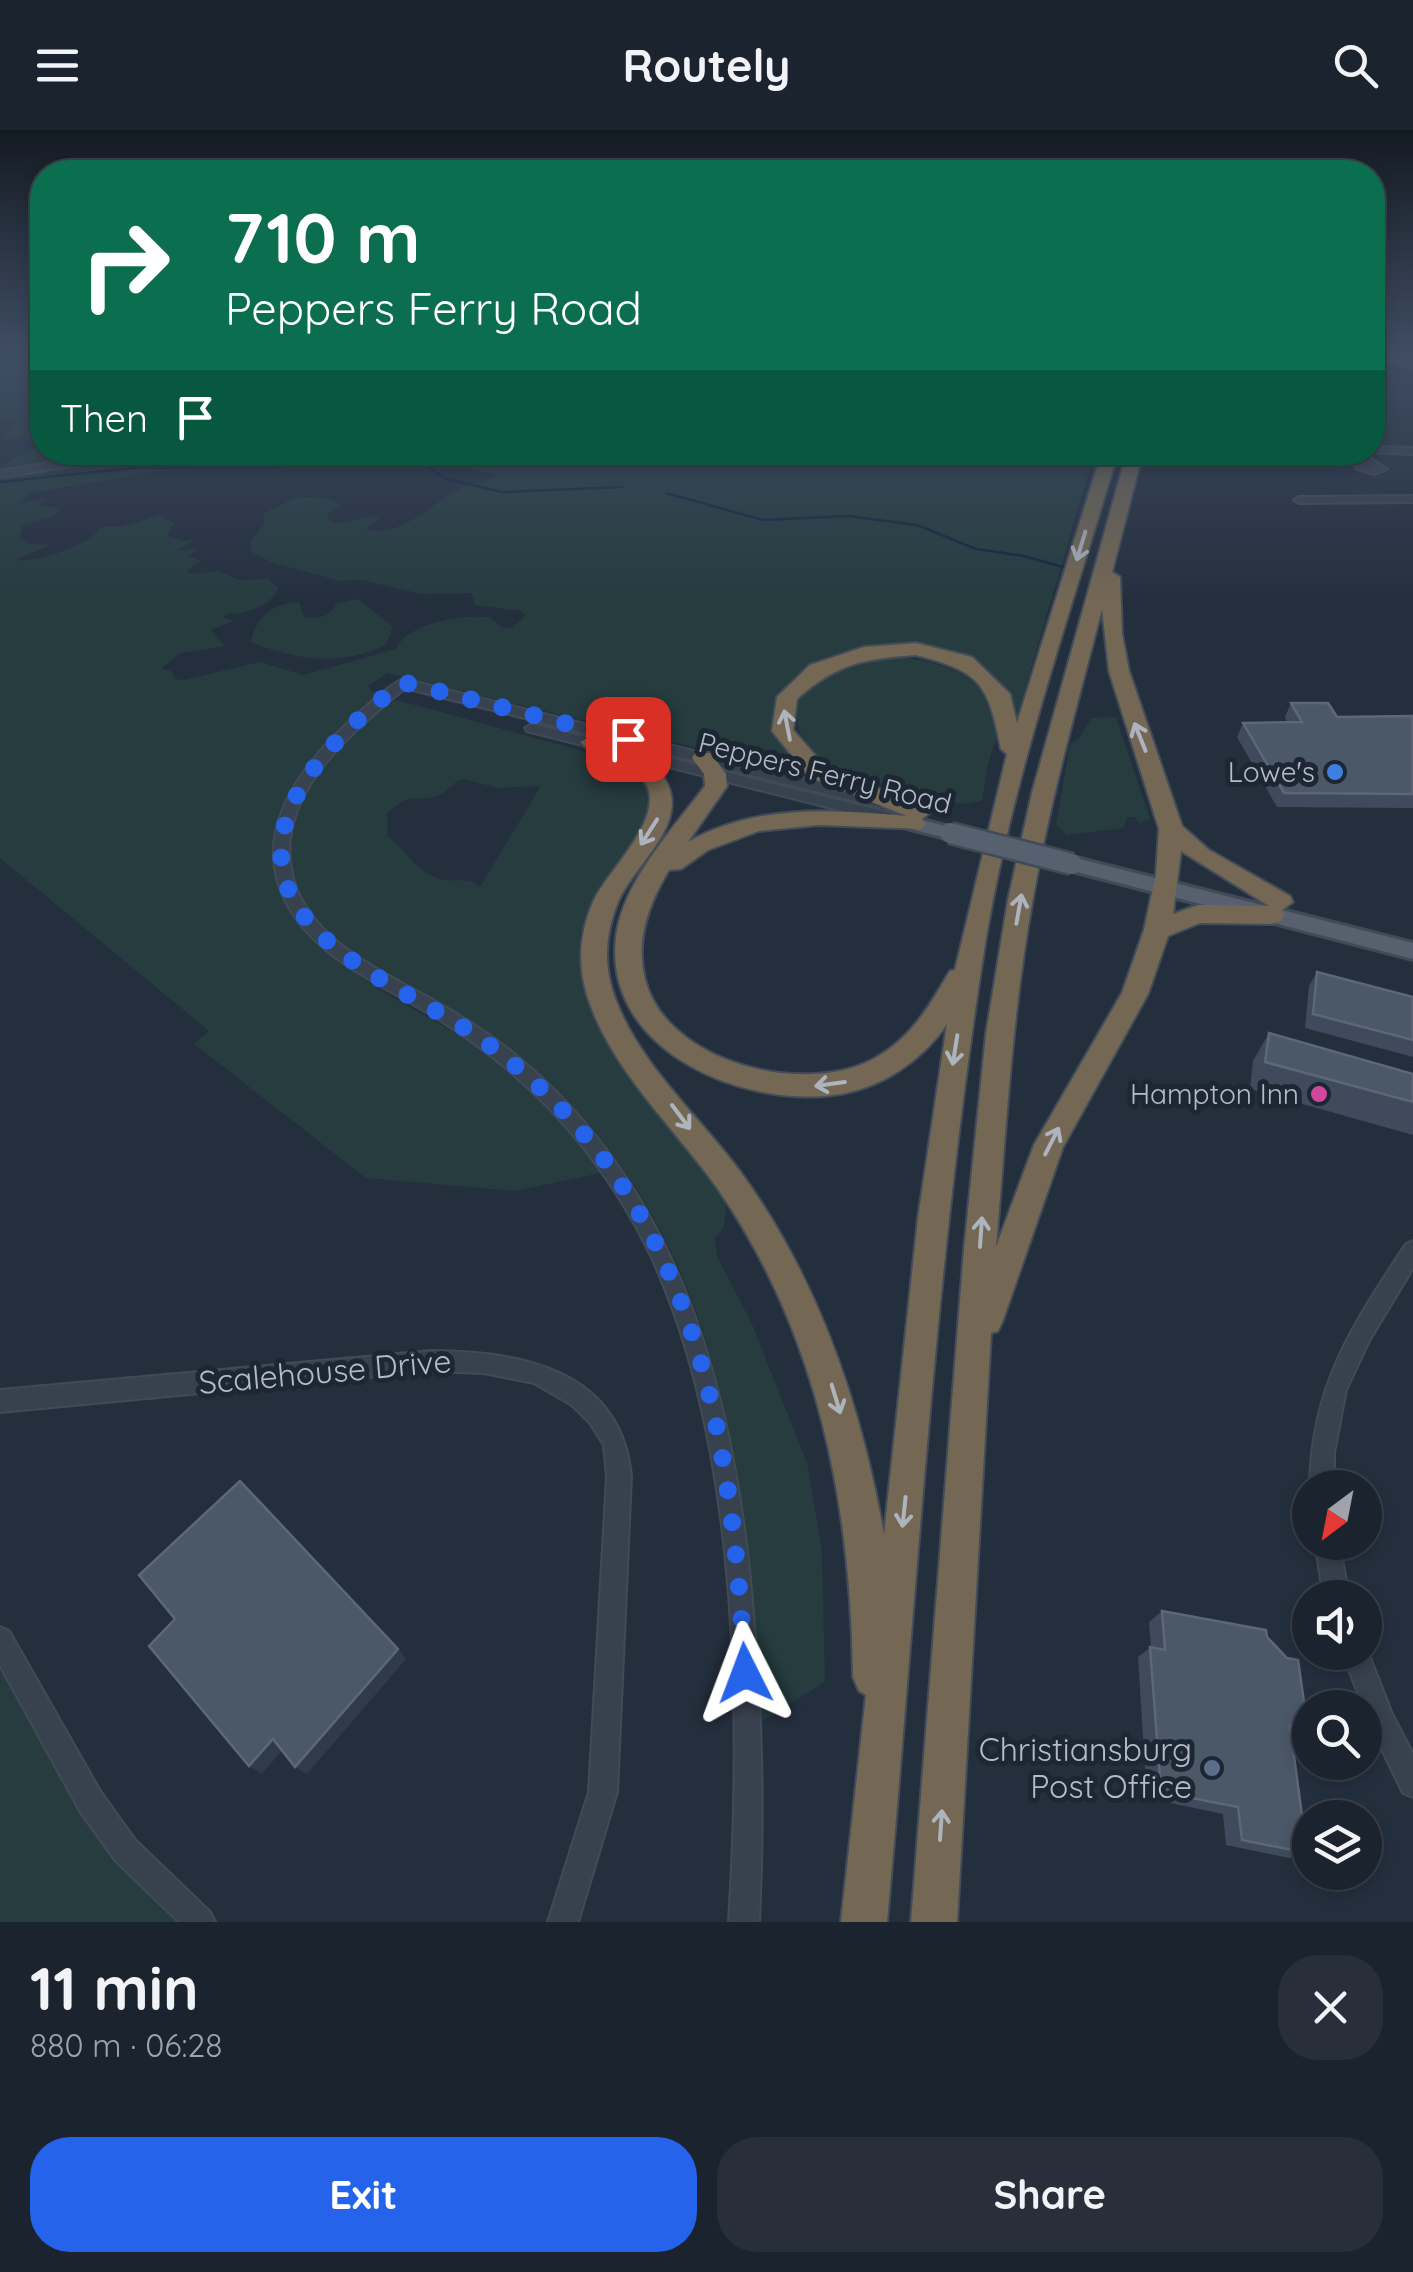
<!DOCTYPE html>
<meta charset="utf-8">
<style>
body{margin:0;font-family:Quicksand,sans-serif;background:#282f3a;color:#f1f3f6;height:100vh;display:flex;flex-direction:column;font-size:38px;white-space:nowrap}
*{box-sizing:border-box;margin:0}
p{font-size:32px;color:#a0a4aa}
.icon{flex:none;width:55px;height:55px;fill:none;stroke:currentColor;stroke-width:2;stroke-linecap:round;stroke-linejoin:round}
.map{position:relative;height:1792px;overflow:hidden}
.panel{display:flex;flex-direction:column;background:#1b232e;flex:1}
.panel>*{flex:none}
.hud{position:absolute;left:30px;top:30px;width:1355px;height:305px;border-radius:40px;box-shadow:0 5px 15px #0003,0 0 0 2px #39404a;background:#0b6e4f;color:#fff;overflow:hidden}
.needle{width:65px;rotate:212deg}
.controls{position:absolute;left:1292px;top:1340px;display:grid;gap:20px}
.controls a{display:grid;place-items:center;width:90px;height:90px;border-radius:50%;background:#1b232e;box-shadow:0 5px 15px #0003,0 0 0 2px #39404a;font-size:50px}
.pin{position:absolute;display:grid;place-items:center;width:85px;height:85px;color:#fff;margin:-42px;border-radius:20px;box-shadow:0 5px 15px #0006}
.me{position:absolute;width:110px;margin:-55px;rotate:357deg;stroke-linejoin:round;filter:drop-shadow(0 0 8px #0008)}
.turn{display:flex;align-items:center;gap:35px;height:210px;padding:0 30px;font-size:45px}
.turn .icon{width:130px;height:130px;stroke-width:2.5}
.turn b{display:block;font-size:70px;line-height:85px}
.then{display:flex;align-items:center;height:95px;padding:0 30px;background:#0003;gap:20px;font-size:38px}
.round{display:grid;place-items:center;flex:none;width:105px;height:105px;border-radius:40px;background:#282f3a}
.headline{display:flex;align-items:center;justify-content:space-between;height:170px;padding:0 30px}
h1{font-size:60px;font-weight:800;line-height:75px}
.cta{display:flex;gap:20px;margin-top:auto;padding:20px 30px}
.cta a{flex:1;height:115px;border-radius:40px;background:#2563eb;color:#fff;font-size:40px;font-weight:800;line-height:115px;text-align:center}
.cta a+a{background:#282f3a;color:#f1f3f6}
header{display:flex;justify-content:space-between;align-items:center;height:130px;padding:0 30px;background:#1b232e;font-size:45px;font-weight:800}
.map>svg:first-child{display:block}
</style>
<header><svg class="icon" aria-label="menu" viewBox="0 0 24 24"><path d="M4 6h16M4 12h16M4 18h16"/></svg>Routely<svg class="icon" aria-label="search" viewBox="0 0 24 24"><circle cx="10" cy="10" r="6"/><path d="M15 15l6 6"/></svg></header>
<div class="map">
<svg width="1413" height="1792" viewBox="0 0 1413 1792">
<rect width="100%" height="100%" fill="#242f3e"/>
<!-- green -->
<g fill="#263c3f" fill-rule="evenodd">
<path d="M42,222V322L291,323H153L0,342V336L38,316L25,307L3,310L16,290H0V230Z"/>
<path d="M424,323H1094L1017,587C981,511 818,486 777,571C783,613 784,622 818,647L387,543L368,556L377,566C351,595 302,646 284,677C277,690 275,708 274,722C272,825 414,870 485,923C530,957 568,998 601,1043L515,1061L366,1048L194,914L209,901L0,728V345L138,326L254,327L251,336L160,341L30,363L20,373L48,369L39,374L60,379L52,387L23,395L19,408L29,414L51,415L14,430C34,434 91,415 100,397H119L160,385L174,393L167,406L184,411L196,409L178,420L198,419L188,426L201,431L187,440L190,444L218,441L239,450L269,449L278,458C271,477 248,483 226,484L223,487L234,491L211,500L225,516L180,523L161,539L171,541L175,549L184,550L260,532L303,545L396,519C407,493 463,484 490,487L503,498H512L525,486L522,481L474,475L472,463L421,464L362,450L340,451L273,433L250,421L252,410L265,393L263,384C291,369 310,359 342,375L328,383V390L337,393L374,386L380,389L365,398C401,412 436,367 466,356C476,352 485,352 496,346Z"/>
<path d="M358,469L393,497L386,515C338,537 298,530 251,512C256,486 273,474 299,472L304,487C320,489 329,487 337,473Z"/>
<path d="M886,527C933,528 998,543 998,602C998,609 993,616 991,624C986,638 985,655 982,670C943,681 950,663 924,660C876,656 800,647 797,584C796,566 810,550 826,541C842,532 868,531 886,527Z"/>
<path d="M397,570L619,631L645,647L656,674L586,804H580L584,851L595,888L727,1065L724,1097L715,1108L717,1126L752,1194L807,1333L822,1422L825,1552L760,1592C744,1338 727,1094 512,921C451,873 312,822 291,746C276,691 316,644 351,607C365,592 378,577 397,570ZM464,649L498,658L541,656L480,757C468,746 454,753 440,749C415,742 407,720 388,707L387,683C412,661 409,672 435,667C447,664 450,652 464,649Z"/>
<path d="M1116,587L1150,689L1139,694L1135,687H1127L1124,698L1067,705L1056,695L1070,614L1079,609L1091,588Z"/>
<path d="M0,1538L83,1687L114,1730L177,1792H0Z"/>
</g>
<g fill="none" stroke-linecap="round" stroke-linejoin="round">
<!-- stream -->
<g stroke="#17263c" stroke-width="2.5">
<path d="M403,322L447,349L502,362L622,357"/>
<path d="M0,352L132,338L278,337L358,322"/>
<path d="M666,363L763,390L848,386L917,395L976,419L1024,426L1070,439"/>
</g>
<!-- minor casing -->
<g stroke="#414a57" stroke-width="4">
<g id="minor">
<path d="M1372,317L1413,318V324L1370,322H1372Z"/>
<path d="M121,322H314L226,330L124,328L0,347V341Z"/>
<path d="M1359,322H1369L1372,330L1387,339L1374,344L1356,338V334L1363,331Z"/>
<path d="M1413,366V372L1299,373L1294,370L1299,367Z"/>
<path d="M403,549L879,667L886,672L879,677L405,558C351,603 271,667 293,748C310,812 386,843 438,873C466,889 494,907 519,928C686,1067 736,1275 753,1482C762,1585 764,1689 759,1792H729C742,1586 739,1318 652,1128C618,1055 567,989 506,938C483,918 457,901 432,885C375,851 295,819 277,748C260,682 315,621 361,581C374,570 388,556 403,549Z"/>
<path d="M532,594L890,683L897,688L890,693L527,601L525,598Z"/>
<path d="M1413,1111V1138L1369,1211L1346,1260L1334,1323V1358H1310C1311,1256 1352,1196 1406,1114Z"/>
<path d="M431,1221C520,1221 622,1240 631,1347L617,1662L578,1792H548L589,1662L607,1347L604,1315L590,1293L572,1275L534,1253L484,1243L431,1241L0,1282V1260Z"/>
<path d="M1315,1412H1339L1349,1468H1324Z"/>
<path d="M0,1497L9,1501L100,1661L135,1710L210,1782L215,1792H179L115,1730L80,1681L0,1535Z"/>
<path d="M1365,1515L1392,1584L1413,1624V1667L1403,1663L1373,1601L1342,1522H1365Z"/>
</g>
</g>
<!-- major casing -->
<g stroke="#414a57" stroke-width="6">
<g id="major">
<path d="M1372,223L1413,231V237L1372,229Z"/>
<path d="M914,688L957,699L960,703L950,709L907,698L904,694Z"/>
<path d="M1072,727L1413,813V829L1065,739L1062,734Z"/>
</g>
</g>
<!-- highway casing -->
<g stroke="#434c59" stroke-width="4">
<g id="highway">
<path d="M1394,226L1399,227V233L1372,237V229Z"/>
<path d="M1102,322H1118C1069,488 1009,656 983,827C934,1146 916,1471 887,1792H841L866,1565L859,1561L853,1547C851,1374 818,1204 718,1059C674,997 610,939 587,865C577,832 580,801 594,770C608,740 669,685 644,651C628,630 597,630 580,612L591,606C615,611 649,625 663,646C694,692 635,732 618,772C605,804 603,836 615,868C639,934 698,985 739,1040C818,1148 861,1274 884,1405L918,1088L947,894C921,932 880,959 834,965C740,977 603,920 616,807C623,751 673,699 705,656L704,644L692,628L695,623H711L726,644L727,656L688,712C755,674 833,679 907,686L818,651L806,643L772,601L777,567L810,535L864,517L916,513L972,527L1010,564L1017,593ZM916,525C982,542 988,554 1001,619L1007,624L955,840L950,841C930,875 912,907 877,927C808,968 666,934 645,849C635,810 649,773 669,740L681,739L708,720L759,701L819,695L922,699L926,694L922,689L931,682L927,677L834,641L822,633L793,600L797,569C837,533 864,529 916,525Z"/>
<path d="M1127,322H1143L1112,442L1120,447L1122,504L1129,541L1182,696L1209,720L1290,766L1293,772L1282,780L1285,785L1281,791L1272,794L1200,793L1168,806L1148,864L1063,1017L1003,1190L998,1201L991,1203L957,1792H911L964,1120L986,904L1008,770L1032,663ZM1102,479L1109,541L1159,699L1156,744L1144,800L1122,863L1034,1015L996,1117C1006,1000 1012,883 1033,768C1050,670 1077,575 1102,479ZM1181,721L1269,776L1198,775L1173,784Z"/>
</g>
</g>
<!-- minor -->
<use href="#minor" fill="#38414e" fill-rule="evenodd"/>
<!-- major -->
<use href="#major" fill="#56606e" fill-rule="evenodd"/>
<!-- highway -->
<use href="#highway" fill="#746855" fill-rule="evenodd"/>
<!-- major-bridge casing -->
<g stroke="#414a57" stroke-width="25" stroke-linecap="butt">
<path id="major-bridge" d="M950,703L1072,734"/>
</g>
<!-- major-bridge -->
<use href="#major-bridge" stroke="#56606e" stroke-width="20"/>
</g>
<!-- wall -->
<g fill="#3f4b5c">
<path d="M1291,573L1337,587L1413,586V678L1277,677L1237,607L1243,593L1287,592L1285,587Z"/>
<path d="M1317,842L1413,867V927L1305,898L1309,856Z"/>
<path d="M1269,903L1413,944V1005L1250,959L1253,931Z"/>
<path d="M1162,1481L1267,1507L1308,1600L1292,1608L1307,1723L1289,1728L1226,1715L1223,1684L1147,1668L1138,1527L1151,1517L1149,1492Z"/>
</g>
<!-- shaded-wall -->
<g fill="#2f3b4b">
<path d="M398,1519L406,1529L307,1644L295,1637Z"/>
<path d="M273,1609L285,1617L262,1644L249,1636Z"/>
</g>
<!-- building -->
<g fill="#4b5868" stroke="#5c6777" stroke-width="2.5">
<path d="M1291,573H1328L1337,587L1413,586V664L1284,663L1243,593L1302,592Z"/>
<path d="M1317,842L1413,867V910L1313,884Z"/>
<path d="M1269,903L1413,944V972L1265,932Z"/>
<path d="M240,1351L398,1519L295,1637L273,1609L249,1636L149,1516L175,1489L139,1445Z"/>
<path d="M1162,1481L1266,1500L1267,1507L1287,1528L1298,1530L1308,1600L1290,1596L1307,1723L1242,1710L1238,1677L1161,1662L1150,1517L1165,1520Z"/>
</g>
<!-- one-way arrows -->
<defs><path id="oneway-shaft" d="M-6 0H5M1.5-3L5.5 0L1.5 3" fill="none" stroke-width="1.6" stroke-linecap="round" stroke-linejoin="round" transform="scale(2.5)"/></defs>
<g stroke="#aeb4bd">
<use href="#oneway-shaft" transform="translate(1081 416) rotate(107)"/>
<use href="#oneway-shaft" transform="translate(787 595) rotate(-101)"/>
<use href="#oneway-shaft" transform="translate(1140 607) rotate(-112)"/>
<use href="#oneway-shaft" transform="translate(649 702) rotate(123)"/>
<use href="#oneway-shaft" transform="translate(1019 779) rotate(-80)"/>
<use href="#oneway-shaft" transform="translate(955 920) rotate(99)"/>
<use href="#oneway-shaft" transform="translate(830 954) rotate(172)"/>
<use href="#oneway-shaft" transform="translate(681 987) rotate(53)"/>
<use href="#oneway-shaft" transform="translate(1052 1011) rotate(-63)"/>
<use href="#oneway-shaft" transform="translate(981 1102) rotate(-86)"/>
<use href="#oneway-shaft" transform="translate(836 1269) rotate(73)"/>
<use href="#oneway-shaft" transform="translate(904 1382) rotate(96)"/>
<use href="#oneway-shaft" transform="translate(941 1695) rotate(-86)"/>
</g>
<!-- sky -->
<linearGradient id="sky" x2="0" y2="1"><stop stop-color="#141a22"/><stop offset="0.47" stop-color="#3f4d63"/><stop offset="1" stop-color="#3f4d63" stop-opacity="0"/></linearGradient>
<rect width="1413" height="473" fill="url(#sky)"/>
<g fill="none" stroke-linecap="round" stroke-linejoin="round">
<!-- route -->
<path stroke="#2563eb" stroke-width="18" stroke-dasharray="0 32.4" d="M628,609L402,552C347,597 262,670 285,750C308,826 421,866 481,909C696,1064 731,1298 745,1543"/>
</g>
<!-- markers -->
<circle fill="#3f7fe0" stroke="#1d2633" stroke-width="4" cx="1335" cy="642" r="10"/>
<circle fill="#d1479c" stroke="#1d2633" stroke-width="4" cx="1319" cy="964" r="10"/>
<circle fill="#5c6f8a" stroke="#1d2633" stroke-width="4" cx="1212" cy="1638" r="10"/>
<g text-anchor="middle" stroke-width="10" stroke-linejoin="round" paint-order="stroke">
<!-- poi labels -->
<g font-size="28" fill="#b4bcc9" stroke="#1d2633" text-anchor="end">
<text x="1315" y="652">Lowe's</text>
<text x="1299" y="974">Hampton Inn</text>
</g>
<!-- street labels -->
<g font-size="28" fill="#b4bcc9" stroke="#1d2633">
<text transform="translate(825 643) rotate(14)" y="10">Peppers Ferry Road</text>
</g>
<!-- near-street labels -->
<g font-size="32" fill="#b4bcc9" stroke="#1d2633">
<text transform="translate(325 1242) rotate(-5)" y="11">Scalehouse Drive</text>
</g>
<!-- near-poi labels -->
<g font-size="32" fill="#b4bcc9" stroke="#1d2633" text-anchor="end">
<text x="1192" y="1631">Christiansburg<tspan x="1192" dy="37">Post Office</tspan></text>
</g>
</g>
</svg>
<div class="controls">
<a><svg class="needle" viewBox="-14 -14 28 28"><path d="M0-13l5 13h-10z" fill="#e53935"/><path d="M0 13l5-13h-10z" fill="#a0a4aa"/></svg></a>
<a><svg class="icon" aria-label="sound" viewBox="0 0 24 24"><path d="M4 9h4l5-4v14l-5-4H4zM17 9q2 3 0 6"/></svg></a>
<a><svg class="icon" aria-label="search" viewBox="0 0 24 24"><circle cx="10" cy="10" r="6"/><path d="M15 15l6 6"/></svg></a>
<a><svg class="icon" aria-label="layers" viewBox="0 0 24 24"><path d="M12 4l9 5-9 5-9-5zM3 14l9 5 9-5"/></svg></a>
</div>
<div class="pin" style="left:628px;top:609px;background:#d93025"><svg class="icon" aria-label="arrive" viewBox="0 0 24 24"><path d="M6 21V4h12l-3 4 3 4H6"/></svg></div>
<svg class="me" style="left:745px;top:1543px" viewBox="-20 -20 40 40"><path d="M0-17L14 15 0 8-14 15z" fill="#2563eb" stroke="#fff" stroke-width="4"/></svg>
<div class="hud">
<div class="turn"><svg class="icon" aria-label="right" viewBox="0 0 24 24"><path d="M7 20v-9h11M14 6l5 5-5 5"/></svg><div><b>710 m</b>Peppers Ferry Road</div></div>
<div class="then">Then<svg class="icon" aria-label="arrive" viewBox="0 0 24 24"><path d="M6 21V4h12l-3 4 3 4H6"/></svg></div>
</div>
</div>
<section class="panel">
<div class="headline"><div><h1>11 min</h1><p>880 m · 06:28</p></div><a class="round"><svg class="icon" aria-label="close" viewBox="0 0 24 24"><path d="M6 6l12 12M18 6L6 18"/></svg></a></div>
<div class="cta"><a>Exit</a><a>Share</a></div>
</section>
